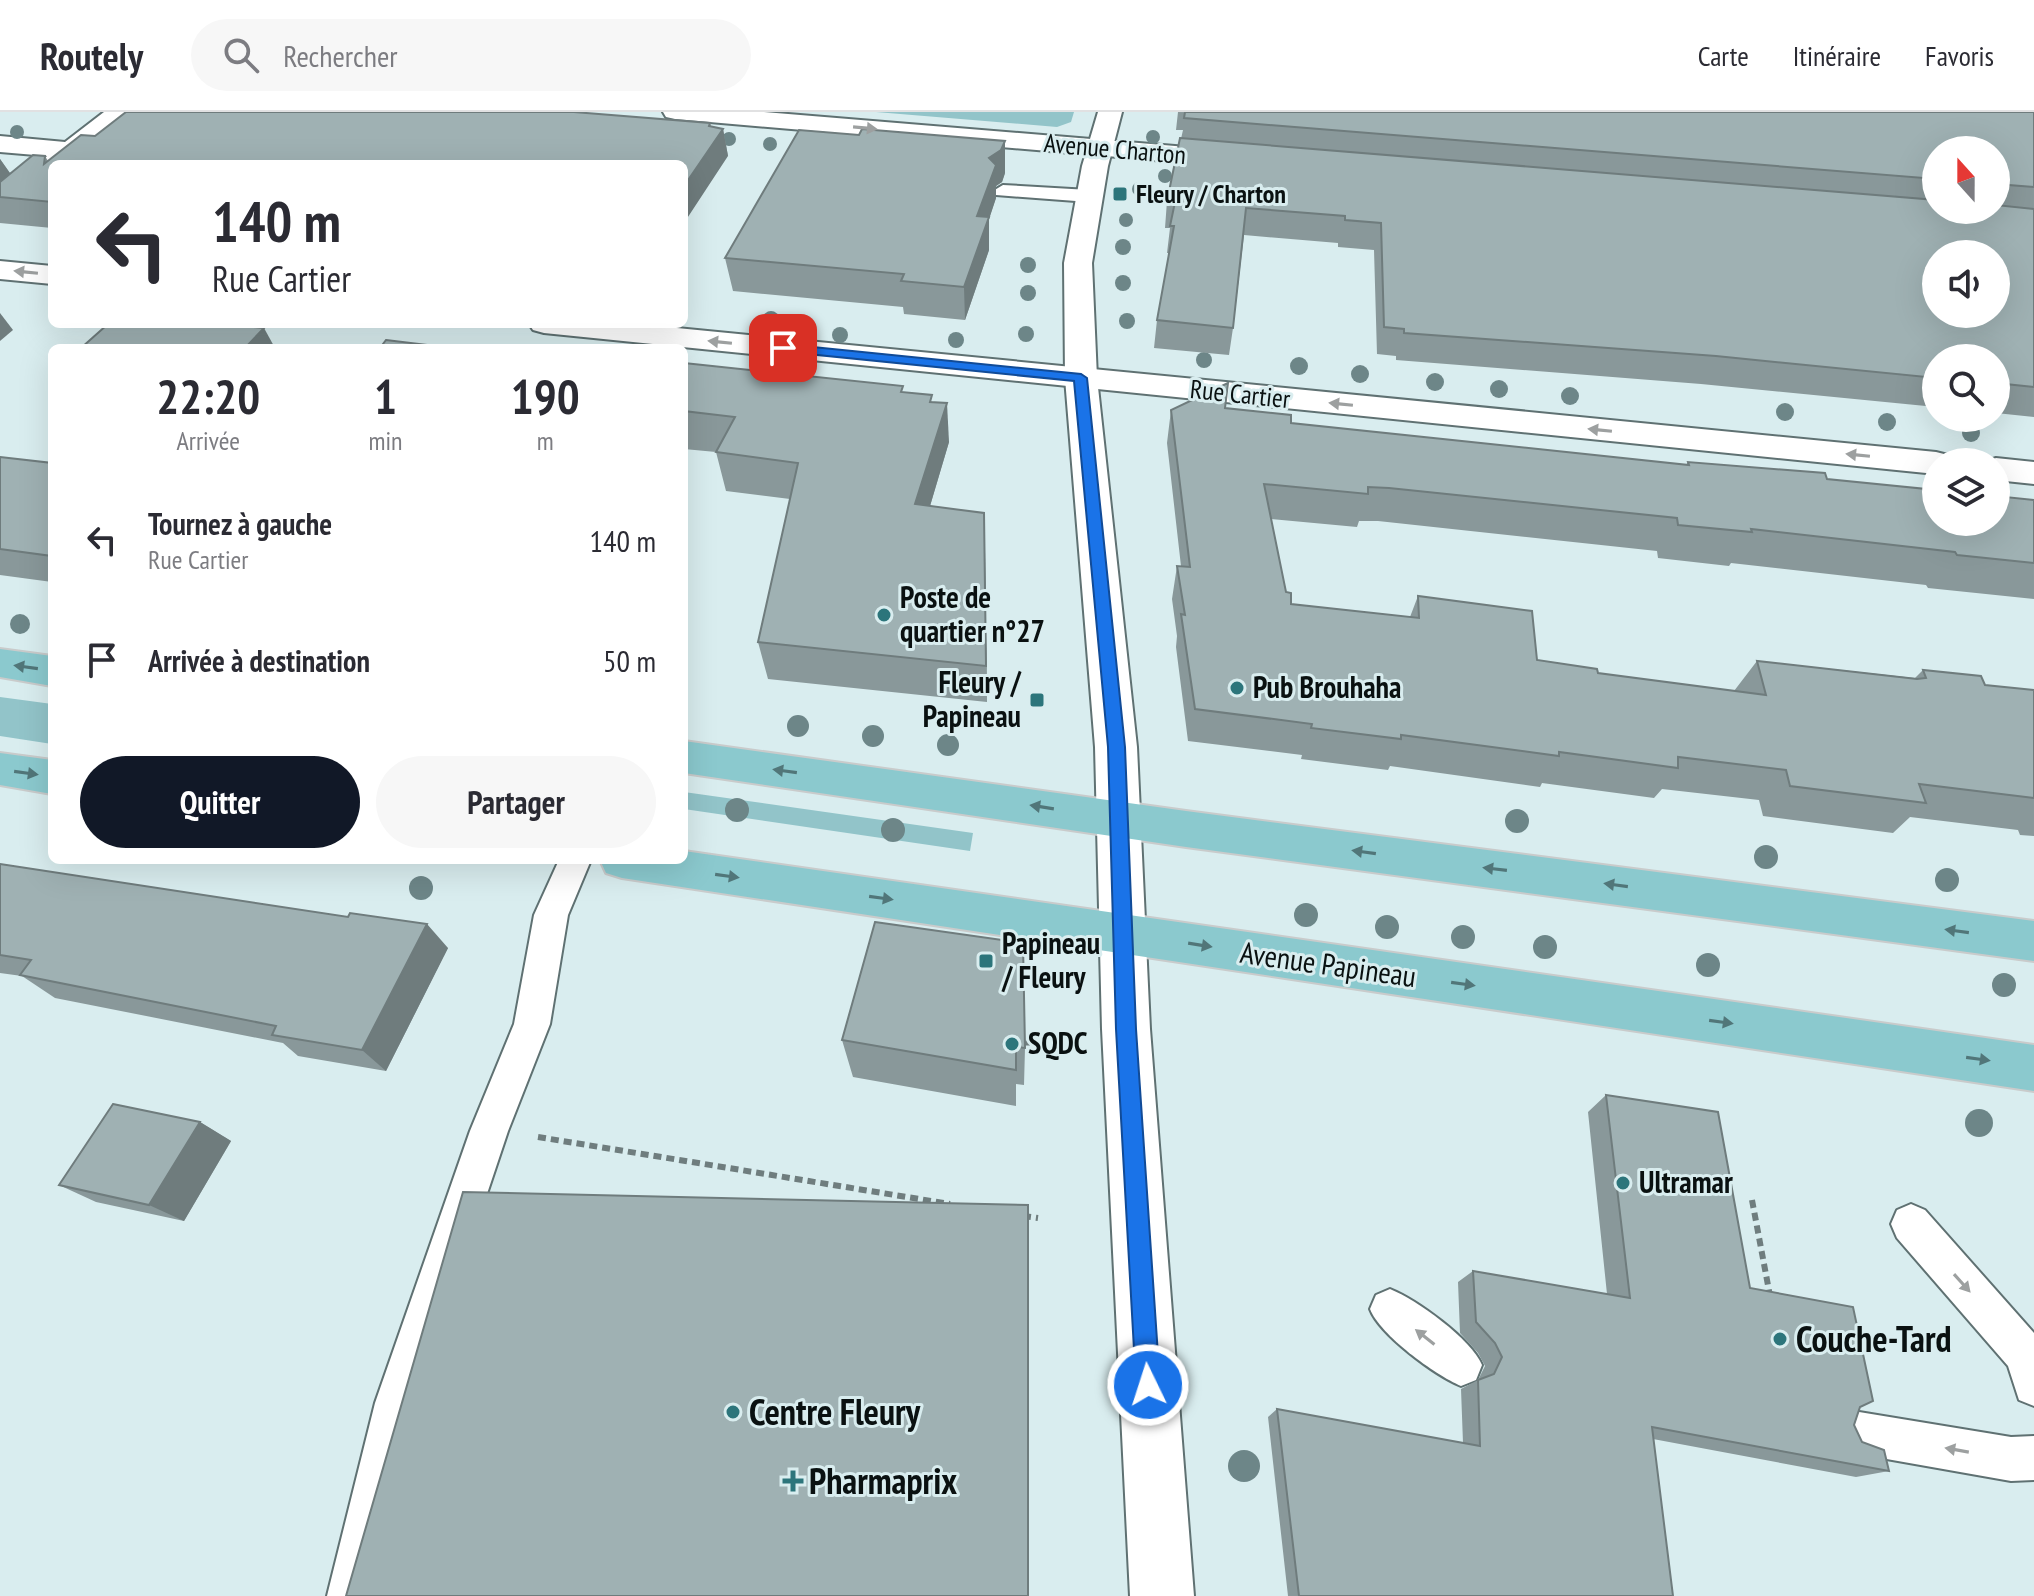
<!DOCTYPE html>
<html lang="fr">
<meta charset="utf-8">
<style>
body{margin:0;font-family:"PT Sans Narrow",sans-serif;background:#f7f7f7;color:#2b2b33;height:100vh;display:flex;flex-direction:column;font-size:30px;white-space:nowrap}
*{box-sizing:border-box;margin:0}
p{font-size:26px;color:#7c7c81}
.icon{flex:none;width:44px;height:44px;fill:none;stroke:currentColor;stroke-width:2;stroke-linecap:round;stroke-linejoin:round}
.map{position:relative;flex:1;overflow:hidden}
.side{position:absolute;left:48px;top:232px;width:640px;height:520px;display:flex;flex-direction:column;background:#fff;border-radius:12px;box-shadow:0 8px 32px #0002}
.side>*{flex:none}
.top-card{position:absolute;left:48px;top:48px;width:640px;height:168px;border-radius:12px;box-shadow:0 8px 32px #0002;background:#fff;color:#2b2b33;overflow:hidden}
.needle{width:52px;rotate:339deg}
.tools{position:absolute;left:1922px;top:24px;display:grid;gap:16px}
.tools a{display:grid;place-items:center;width:88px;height:88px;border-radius:50%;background:#fff;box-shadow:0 8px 32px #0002;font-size:40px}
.pin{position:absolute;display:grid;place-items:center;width:68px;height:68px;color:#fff;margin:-34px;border-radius:16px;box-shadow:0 4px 12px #0006}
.me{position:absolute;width:88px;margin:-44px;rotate:356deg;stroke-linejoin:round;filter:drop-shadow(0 0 6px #0008)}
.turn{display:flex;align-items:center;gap:28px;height:168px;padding:0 32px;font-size:36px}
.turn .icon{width:104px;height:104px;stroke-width:2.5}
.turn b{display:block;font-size:56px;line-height:68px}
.eta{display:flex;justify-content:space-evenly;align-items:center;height:136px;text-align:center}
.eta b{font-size:48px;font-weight:600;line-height:56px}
.action{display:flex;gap:16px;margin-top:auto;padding:16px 32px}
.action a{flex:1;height:92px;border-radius:48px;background:#111827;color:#fff;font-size:32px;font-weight:600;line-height:92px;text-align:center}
.action a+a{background:#f7f7f7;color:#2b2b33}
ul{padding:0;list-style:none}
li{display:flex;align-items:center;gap:24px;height:120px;padding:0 32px}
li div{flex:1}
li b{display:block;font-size:30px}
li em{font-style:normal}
header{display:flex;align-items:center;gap:48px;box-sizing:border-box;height:112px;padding:0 40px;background:#fff;border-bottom:2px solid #e1e1e2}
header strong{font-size:38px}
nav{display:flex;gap:44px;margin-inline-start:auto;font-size:28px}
.search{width:560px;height:72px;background:#f7f7f7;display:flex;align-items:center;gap:20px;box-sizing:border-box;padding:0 28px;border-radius:44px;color:#7c7c81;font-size:30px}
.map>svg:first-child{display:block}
</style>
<header>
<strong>Routely</strong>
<div class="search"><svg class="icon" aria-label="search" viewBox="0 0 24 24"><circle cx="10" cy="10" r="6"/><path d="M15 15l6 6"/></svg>Rechercher</div>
<nav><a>Carte</a><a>Itinéraire</a><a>Favoris</a></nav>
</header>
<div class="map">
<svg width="2034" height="1484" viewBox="0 0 2034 1484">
<rect width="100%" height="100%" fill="#d9edef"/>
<!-- green -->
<g fill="#92c4c9">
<path d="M876,0H1074L1071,10L1057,15Z"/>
<path d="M0,585L52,592V632L0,624Z"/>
<path d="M684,680L973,721L970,739L684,697Z"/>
</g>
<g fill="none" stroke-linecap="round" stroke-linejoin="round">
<!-- service casing -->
<g stroke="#5f7172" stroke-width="4">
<g id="service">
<path d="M1003,73L1089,78L1099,84L1089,90L996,83L993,79Z"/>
<path d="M559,748H591L568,803L550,912L508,1019L417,1291L373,1484H327L375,1291L470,1019L514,912L534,803Z"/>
<path d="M1911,1092L1925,1098L2034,1221V1294L2019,1288L2008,1254L1897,1126L1891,1112L1897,1098Z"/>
<path d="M1390,1177C1417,1188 1471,1227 1482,1253L1476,1268L1461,1274C1435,1263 1380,1223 1370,1197L1376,1183Z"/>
<path d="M1847,1298L2011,1325L2034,1324V1368L2011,1369L1847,1340L1832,1334L1826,1319L1832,1304Z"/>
</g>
</g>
<!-- minor casing -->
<g stroke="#5f7172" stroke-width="4">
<g id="minor">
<path d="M104,0H131L69,52H52V60L44,58L40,52L47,44L0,40V24L65,30Z"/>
<path d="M663,0H764L1235,39L1244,42L1248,47L1244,52L1235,55L675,7L666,5Z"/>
<path d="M0,149L52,154V172L0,167Z"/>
<path d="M529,212H636L1936,340L1948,343L1952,350H1936V362L544,221L533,218Z"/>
<path d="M1996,346L2034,350V372L1996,368V350H1984Z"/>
</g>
</g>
<!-- tertiary casing -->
<g stroke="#5f7172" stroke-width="4">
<path id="tertiary" d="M1098,0H1122L1108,54L1092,151L1097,266L1137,635L1150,917L1194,1484H1130L1102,917L1095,635L1065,266L1064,151L1082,54Z"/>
</g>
<!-- primary casing -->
<g stroke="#c9cbcb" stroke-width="4">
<g id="primary">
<path d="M0,537L52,544V574L0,565Z"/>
<path d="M684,629L1186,699L2034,809V849L1186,735L684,661Z"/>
<path d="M0,641L52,648V682L0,673Z"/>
<path d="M684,739L2034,933V979L622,766L606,761L600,748H684Z"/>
</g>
</g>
<!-- path-far1 -->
<path stroke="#6f7d7e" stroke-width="5" stroke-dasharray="6 4" stroke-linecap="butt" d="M1024,931H1035"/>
<!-- path -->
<g stroke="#6f7d7e" stroke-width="6" stroke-dasharray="8 5" stroke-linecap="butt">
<path d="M538,1025L950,1092"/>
<path d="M1752,1088L1770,1184"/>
<path d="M1023,1104L1038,1106"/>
</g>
<!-- service -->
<use href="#service" fill="#fff" fill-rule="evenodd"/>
<!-- minor -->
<use href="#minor" fill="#fff" fill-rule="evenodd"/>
<!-- tertiary -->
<use href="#tertiary" fill="#fff" fill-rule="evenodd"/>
<!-- primary -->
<use href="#primary" fill="#8bc9ce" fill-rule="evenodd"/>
</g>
<!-- trees -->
<g fill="#6d8688">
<circle cx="17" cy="20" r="7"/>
<circle cx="1153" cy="25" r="7"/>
<circle cx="729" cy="27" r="7"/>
<circle cx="770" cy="32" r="7"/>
<circle cx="1165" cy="64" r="7"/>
<circle cx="1139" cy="77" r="7"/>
<circle cx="1126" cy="108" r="7"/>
<circle cx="1123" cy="135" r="8"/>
<circle cx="1028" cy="153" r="8"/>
<circle cx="1123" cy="171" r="8"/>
<circle cx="1028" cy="181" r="8"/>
<circle cx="771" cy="207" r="8"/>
<circle cx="1127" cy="209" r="8"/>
<circle cx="1026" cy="222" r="8"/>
<circle cx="840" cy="223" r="8"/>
<circle cx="956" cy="228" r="8"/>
<circle cx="1204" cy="248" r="8"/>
<circle cx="1299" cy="254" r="9"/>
<circle cx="1360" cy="262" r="9"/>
<circle cx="1435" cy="270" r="9"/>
<circle cx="1499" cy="277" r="9"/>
<circle cx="1570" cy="284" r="9"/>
<circle cx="1785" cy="300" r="9"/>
<circle cx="1887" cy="310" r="9"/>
<circle cx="1971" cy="321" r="9"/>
<circle cx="20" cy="512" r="10"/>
<circle cx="798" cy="614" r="11"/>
<circle cx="873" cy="624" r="11"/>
<circle cx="948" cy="633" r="11"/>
<circle cx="737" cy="698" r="12"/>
<circle cx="1517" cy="709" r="12"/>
<circle cx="893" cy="718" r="12"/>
<circle cx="1766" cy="745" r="12"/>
<circle cx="1947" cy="768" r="12"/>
<circle cx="421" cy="776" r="12"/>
<circle cx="1306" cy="803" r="12"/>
<circle cx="1387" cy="815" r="12"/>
<circle cx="1463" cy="825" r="12"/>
<circle cx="1545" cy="835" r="12"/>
<circle cx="1708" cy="853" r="12"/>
<circle cx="2004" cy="873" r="12"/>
<circle cx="1979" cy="1011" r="14"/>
<circle cx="1244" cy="1354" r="16"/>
</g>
<!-- wall -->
<g fill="#89989a" fill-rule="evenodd">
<path d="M1178,0H2034V305L1996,301V246H1936V295L1701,272L1396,248V244L1377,242L1374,138L1338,135V131L1244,123L1233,216L1229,243L1154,236L1157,208L1169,141H1167L1170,116H1165L1167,89L1183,18H1176ZM1936,38H1996V98H1936Z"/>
<path d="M711,15L723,17L728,44L52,52V116L0,111V47L10,61L45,44L48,49L95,24Z"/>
<path d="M1005,61L1002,70L996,74V86L989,107V138L965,208L904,202L903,195L733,179L725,146Z"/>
<path d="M684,251L904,280L933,290L949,330L930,394L984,401L987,590L768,567L758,530L790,387L726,379L716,340L684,337Z"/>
<path d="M1225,296L1291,311L1686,353L1688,350L1827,367L2034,388V487L1928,476L1926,473L1731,451L1729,454L1658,446L1657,439L1378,409H1359L1357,415L1271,407L1286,480L1291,492L1410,505L1418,484L1537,548L1598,561L1734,579L1757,549L1915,566L1923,558L1985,573L2034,578V724L2020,723L2018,718L1910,705L1893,721L1763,704L1759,688L1662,677L1654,686L1542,671L1540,675L1390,654L1388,658L1301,647L1302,643L1188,629L1176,535L1177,524L1172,487L1177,454H1181L1167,331L1171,298Z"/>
<path d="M0,345L52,351V470L0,463Z"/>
<path d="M0,752L448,836L386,959L298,944L283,931L55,886L22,864L0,861Z"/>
<path d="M842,928L1025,936L1024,973L1016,972V994L853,965Z"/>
<path d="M1606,983L1750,1176L1860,1295L1854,1313L1862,1330L1889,1359L1856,1365L1653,1327L1673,1484H1288L1268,1305L1277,1297L1463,1331L1461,1277L1478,1268L1485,1254L1478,1241L1460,1221L1458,1170L1473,1159L1607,1182L1588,1000Z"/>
<path d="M200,1010L231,1029L184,1109L96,1090L59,1073Z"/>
</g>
<!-- shaded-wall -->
<g fill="#6f7c7d">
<path d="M710,11L714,30L723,17L728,44L684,111V74Z"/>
<path d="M1005,29V61L1002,70L996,74V86L989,107V138L965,208L964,175L989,46Z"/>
<path d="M0,47L14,67L0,79Z"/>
<path d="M0,201L13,218L0,229Z"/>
<path d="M264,216L275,236H245Z"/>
<path d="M947,291L949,330L919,431L915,392Z"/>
<path d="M984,401L985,439L987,590L986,554Z"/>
<path d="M427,812L448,836L386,959L362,938Z"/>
<path d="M200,1010L231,1029L184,1109L149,1093Z"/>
</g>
<!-- building -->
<g fill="#9fb1b3" stroke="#6f7c7d" stroke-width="2" fill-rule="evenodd">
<path d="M126,0H574L710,11L709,14L723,17L684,74V52H52V90L0,85V70L33,43L45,44L44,52L81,23L95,24Z"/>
<path d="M1185,0H2034V75L1996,72V38H1936V67L1184,6Z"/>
<path d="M862,17L1005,29L1001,38L989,46L996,53L977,104L989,105L964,175L901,169L904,162L725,146L799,18L859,23Z"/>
<path d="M1180,26L1936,88V98H1996V93L2034,97V275L1996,271V246H1936V266L1716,244L1404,221V217L1384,215L1381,111L1345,108V104L1246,96L1233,216L1157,208L1174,114H1170L1175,90L1167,89ZM1936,142H1996V202H1936Z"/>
<path d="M108,212H224L264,216L245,236H81Z"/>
<path d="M386,228L452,236H380Z"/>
<path d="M684,251L903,274L901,280L932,283L930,290L947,291L915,392L984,401L986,554L758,530L798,351L716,340L735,305L684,299Z"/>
<path d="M1228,271L1225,296L1291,303V311L1689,353L1688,350L1825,361L1827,367L1936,378V410H1996V384L2034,388V451L1957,443L1955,440L1751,417L1752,420L1678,413L1677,406L1389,376L1368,375V382L1264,372L1286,480L1291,481V492L1419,506L1418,484L1532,499L1537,548L1597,557L1598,561L1766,583L1757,549L1917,567L1926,566L1923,558L1981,564L1985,573L2034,578V686L1919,672L1926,691L1790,674L1786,658L1678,645V656L1559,640V644L1401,623V627L1311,616L1312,612L1195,597L1181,502L1185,503L1177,454L1190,455L1171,298Z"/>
<path d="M0,345L52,351V444L0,437Z"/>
<path d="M0,752L348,805L350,801L427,812L362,938L272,923L276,914L20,863L31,848L0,843Z"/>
<path d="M875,810L1023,831L1025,936L1016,935V958L842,928Z"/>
<path d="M1606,983L1718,1000L1750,1176L1853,1195L1873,1289L1860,1295L1854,1313L1862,1330L1884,1338L1889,1359L1652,1315L1673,1484H1299L1277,1297L1480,1334L1478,1268L1494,1262L1502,1245L1495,1231L1476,1210L1473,1159L1630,1186Z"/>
<path d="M113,992L200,1010L149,1093L59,1073Z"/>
<path d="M463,1080L1028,1093V1484H346Z"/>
</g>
<!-- one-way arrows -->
<defs><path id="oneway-solid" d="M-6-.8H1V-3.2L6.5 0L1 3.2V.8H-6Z" transform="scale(2)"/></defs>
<g fill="#9da0a0">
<use href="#oneway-solid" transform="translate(865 16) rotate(5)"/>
<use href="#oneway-solid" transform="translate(26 160) rotate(-174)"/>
<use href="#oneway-solid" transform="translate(720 230) rotate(-174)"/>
<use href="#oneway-solid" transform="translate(1341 292) rotate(-174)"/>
<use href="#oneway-solid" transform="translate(1600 318) rotate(-174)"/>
<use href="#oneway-solid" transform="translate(1858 343) rotate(-174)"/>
<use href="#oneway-solid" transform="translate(1962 1171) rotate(48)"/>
<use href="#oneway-solid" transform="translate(1425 1225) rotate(-142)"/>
<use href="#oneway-solid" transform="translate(1957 1338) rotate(-170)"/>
</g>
<g fill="#517679">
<use href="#oneway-solid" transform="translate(26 555) rotate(-172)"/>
<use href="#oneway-solid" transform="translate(785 659) rotate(-172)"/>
<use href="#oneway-solid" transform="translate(26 661) rotate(8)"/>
<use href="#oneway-solid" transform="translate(1042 695) rotate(-171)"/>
<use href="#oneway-solid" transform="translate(1364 740) rotate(-172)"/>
<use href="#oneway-solid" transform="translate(1495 757) rotate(-173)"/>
<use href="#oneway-solid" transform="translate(727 764) rotate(8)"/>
<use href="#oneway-solid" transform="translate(1616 773) rotate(-172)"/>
<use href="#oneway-solid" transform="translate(881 786) rotate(8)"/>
<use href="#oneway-solid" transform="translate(1957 819) rotate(-172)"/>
<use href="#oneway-solid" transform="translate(1200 833) rotate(9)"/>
<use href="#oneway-solid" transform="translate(1463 872) rotate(8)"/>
<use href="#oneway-solid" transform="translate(1721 910) rotate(8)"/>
<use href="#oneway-solid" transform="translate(1978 947) rotate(8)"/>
</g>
<!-- route -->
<path fill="#1a73e8" stroke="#114b97" stroke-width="2" d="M783,232L1081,262L1087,266L1125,635L1136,917L1160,1273L1156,1282L1148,1285L1139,1282L1136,1273L1116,917L1108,635L1074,269L778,239V233Z"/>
<!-- markers -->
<g fill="#2c757b" stroke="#d9edef" stroke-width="3">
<rect x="1112" y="74" width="16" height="16" rx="4"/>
<circle cx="884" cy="503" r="8"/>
<circle cx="1237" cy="576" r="8"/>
<rect x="1029" y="580" width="16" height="16" rx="4"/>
<rect x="978" y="841" width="16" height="16" rx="4"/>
<circle cx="1012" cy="932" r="8"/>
<circle cx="1623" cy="1071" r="8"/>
<circle cx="1780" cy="1227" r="8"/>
<circle cx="733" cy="1300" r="8"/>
<path d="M789 1357h8v8h8v8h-8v8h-8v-8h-8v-8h8z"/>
</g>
<g text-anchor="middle" stroke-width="6" stroke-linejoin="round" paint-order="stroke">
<!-- far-street labels -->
<g font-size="26" fill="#0a1111" stroke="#d9edef">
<text transform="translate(1115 37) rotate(5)" y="9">Avenue Charton</text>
<text transform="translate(1240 282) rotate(6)" y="9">Rue Cartier</text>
</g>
<!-- far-poi labels -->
<g font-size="26" font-weight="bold" fill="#0a1111" stroke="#d9edef" text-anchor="start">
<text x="1136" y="91">Fleury / Charton</text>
</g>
<!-- poi labels -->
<g font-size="30" font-weight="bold" fill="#0a1111" stroke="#d9edef" text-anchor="start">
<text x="900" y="496">Poste de<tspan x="900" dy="34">quartier n°27</tspan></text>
<text x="1021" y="581" text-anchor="end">Fleury /<tspan x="1021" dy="34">Papineau</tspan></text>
<text x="1253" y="586">Pub Brouhaha</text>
<text x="1002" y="842">Papineau<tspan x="1002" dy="34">/ Fleury</tspan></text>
<text x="1028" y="942">SQDC</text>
<text x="1639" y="1081">Ultramar</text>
</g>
<!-- street labels -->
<g font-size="30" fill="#0a1111" stroke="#d9edef">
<text transform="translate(1328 853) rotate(8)" y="10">Avenue Papineau</text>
</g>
<!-- near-poi labels -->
<g font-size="36" font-weight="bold" fill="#0a1111" stroke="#d9edef" text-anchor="start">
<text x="1796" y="1240">Couche-Tard</text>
<text x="749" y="1313">Centre Fleury</text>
<text x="809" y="1382">Pharmaprix</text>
</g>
</g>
</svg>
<div class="tools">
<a><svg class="needle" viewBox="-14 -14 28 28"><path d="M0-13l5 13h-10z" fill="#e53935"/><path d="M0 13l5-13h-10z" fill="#7c7c81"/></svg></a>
<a><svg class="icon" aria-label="sound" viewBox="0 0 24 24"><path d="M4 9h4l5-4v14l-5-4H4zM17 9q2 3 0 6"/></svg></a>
<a><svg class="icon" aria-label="search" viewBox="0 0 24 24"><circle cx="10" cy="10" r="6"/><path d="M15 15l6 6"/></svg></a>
<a><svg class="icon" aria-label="layers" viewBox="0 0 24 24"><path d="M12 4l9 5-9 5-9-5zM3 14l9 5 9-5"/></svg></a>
</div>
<div class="pin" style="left:783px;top:236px;background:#d93025"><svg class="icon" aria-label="arrive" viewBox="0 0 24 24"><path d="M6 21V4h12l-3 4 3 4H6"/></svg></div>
<svg class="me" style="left:1148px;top:1273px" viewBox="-20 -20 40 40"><circle r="17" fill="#1a73e8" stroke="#fff" stroke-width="3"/><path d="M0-11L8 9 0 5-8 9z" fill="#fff"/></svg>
<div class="top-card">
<div class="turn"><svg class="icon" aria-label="left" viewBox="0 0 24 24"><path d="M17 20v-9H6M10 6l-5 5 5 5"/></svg><div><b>140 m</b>Rue Cartier</div></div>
</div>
<section class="side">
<div class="eta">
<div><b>22:20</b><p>Arrivée</p></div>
<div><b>1</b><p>min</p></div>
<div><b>190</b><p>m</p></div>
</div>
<ul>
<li><svg class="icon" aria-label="left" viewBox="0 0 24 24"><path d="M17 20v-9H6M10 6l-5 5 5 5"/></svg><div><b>Tournez à gauche</b><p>Rue Cartier</p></div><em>140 m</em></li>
<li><svg class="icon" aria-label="arrive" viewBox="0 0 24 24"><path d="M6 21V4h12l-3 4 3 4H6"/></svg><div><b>Arrivée à destination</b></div><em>50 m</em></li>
</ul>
<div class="action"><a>Quitter</a><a>Partager</a></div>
</section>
</div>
